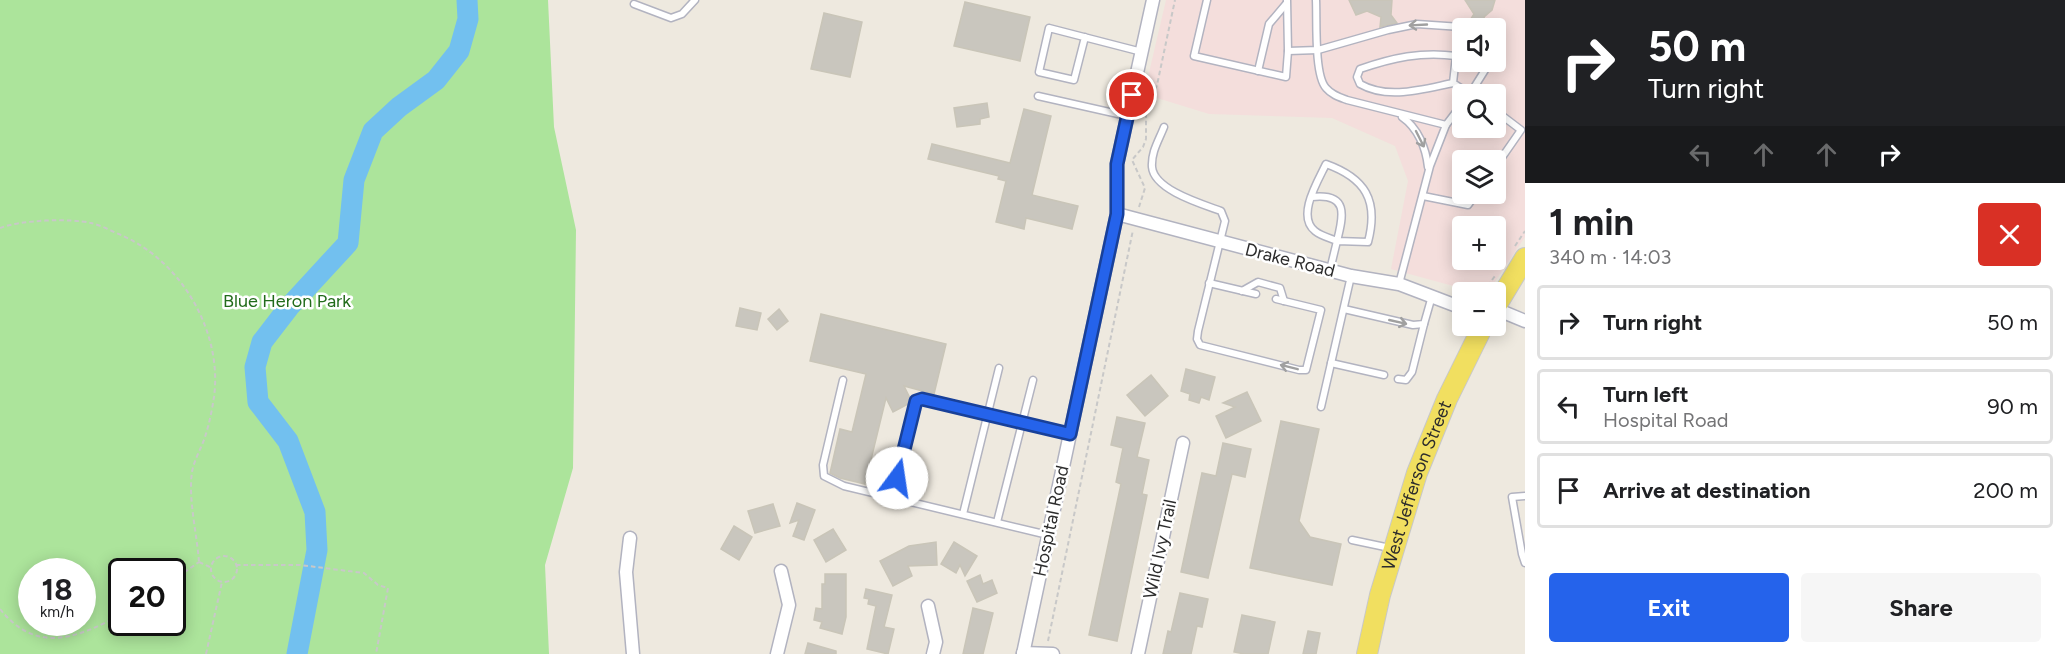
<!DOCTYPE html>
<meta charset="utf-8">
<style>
body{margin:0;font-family:Figtree,sans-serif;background:#f6f6f6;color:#202124;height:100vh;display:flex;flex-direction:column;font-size:22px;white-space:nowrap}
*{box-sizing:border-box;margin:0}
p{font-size:20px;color:#757577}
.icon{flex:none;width:33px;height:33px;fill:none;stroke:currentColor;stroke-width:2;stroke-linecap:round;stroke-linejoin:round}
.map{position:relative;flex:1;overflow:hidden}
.side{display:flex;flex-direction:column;background:#fff;width:540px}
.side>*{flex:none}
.hud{background:#202124;color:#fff;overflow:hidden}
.fabs{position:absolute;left:1452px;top:18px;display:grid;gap:12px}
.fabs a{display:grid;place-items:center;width:54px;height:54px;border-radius:6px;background:#fff;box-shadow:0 3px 15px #0003;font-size:30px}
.speed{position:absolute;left:18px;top:558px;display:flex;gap:12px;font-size:30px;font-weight:700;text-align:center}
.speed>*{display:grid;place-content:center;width:78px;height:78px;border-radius:50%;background:#fff;box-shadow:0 3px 15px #0003;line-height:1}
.speed small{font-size:15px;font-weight:400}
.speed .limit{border:3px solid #111;border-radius:9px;background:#fff;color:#111}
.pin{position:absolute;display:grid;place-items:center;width:51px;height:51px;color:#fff;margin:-26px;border:3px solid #fff;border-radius:50%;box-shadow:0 2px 6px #0007}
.me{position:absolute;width:66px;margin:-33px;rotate:14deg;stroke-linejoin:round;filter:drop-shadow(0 0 4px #0008)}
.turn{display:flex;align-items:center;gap:21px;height:126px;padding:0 24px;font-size:27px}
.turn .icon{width:78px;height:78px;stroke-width:2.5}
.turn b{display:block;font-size:42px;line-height:51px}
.lanes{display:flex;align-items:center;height:57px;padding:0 24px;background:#0003;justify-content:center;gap:30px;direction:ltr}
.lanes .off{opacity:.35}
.round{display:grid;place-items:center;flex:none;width:63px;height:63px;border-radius:6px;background:#f6f6f6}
.headline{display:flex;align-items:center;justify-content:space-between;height:102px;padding:0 24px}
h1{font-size:36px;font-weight:700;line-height:45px}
.button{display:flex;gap:12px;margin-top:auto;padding:12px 24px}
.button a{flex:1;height:69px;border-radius:6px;background:#2563eb;color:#fff;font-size:24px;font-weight:700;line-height:69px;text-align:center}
.button a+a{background:#f6f6f6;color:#202124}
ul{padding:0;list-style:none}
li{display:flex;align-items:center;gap:18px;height:75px;margin:0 12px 9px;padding:0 12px;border:3px solid #e0e0e0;border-radius:6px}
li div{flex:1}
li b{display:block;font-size:22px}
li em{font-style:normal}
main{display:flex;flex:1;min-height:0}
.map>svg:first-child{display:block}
</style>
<main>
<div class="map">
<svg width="1525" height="654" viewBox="0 0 1525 654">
<rect width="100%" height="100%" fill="#eee9df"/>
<!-- medical -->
<path fill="#f4dedc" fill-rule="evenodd" d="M1166,0H1525V237L1488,292H1475L1391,269L1408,181L1395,146L1332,118L1209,114L1144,94ZM1462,28H1496V62H1462ZM1462,94H1496V128H1462ZM1462,160H1496V194H1462ZM1462,226H1496V260H1462Z"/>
<!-- green -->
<path fill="#ace49b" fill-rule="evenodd" d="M0,0H548L554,127L576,230L573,468L545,565L549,654H0ZM32,572H82V622H32ZM122,572H172V622H122Z"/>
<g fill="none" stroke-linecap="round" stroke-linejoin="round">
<!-- river -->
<path stroke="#72c0ef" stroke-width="21" d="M297,654L317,550L315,512L288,441L258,402L255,367L262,342L289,307L348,243L354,180L373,131L399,107L436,80L459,51L468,19L467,0"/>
</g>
<!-- building -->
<g fill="#c9c6be" stroke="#c9c5b8" stroke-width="1.5">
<path d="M1349,0H1392L1391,15L1397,23L1380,27L1381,17L1367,11L1356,15Z"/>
<path d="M1465,0H1495L1492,10L1484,17L1486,26H1481L1478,23L1469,22L1474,14Z"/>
<path d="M965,2L1030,17L1020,61L954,46Z"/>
<path d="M824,13L862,22L850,77L811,69Z"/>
<path d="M987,103L989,117L980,119V124L957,127L954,108Z"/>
<path d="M1024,109L1051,116L1032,195L1078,206L1072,229L1026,218L1024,229L996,222L1006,181L998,179L999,176L928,159L932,144L1010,163Z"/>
<path d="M740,308L761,313L757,330L736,326Z"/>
<path d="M779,309L788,321L777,330L768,319Z"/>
<path d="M821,314L946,344L934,394L904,386L911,400L910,403L893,412L886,398L865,484L840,478L830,473L840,429L852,432L866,374L810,361Z"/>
<path d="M1186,369L1215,377L1209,400L1201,397L1199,403L1189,400L1190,394L1181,391Z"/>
<path d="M1151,375L1168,396L1145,416L1127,395Z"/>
<path d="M1247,392L1261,421L1226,438L1216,416L1235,407L1223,403Z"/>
<path d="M1117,417L1145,423L1137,457L1149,460L1142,494L1147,495L1117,641L1089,635L1121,484L1116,482L1123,448L1111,445Z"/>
<path d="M1281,421L1319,429L1299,521L1310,537L1341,544L1332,585L1250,568Z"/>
<path d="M1223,443L1251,449L1245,477L1232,474L1208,578L1181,572L1202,473L1216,476Z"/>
<path d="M797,503L815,510L804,540L793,536L799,520L790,523Z"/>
<path d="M773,504L780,526L755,533L748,511Z"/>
<path d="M734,526L752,537L739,560L721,549Z"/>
<path d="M833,529L846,550L826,562L814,540Z"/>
<path d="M936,542L937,565L908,566L912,576L893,586L880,561L909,546Z"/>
<path d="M954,542L977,556L965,576L960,565L956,573L941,564Z"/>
<path d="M825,574H846V617L842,634L820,628L822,622L814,620L816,608L822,609V584H825Z"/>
<path d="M980,575L983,584L992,580L997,593L977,602L967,581Z"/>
<path d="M866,589L892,595L884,627L894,629L888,654L867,649L876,606L868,604L869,599L864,598Z"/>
<path d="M1180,593L1208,599L1202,627L1197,626L1191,654H1163L1168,631L1171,632Z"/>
<path d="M973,608L993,613L983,654H963Z"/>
<path d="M1242,615L1275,622L1268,654H1245L1234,652Z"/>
<path d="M1308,631L1320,633L1316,654H1303Z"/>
<path d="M808,643L836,651V654H805Z"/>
</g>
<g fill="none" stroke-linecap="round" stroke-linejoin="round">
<!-- lane casing -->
<g stroke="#b2b3c0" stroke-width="9">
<g id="lane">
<path d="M1207,0L1194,56L1286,77L1288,51L1287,0"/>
<path d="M1316,0C1317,20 1314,75 1326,88C1332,95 1339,97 1347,100L1446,125L1430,166L1399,284"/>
<path d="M634,4L671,18L682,14L695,0"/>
<path d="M1085,37L1074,80L1039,72L1049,28L1142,52"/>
<path d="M1288,51L1318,50L1388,30L1417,24L1476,28"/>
<path d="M1258,71L1269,24L1286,4"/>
<path d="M1453,83C1423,89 1388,100 1360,84L1357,77L1360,69C1392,58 1422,51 1456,56L1453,83L1470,94L1485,70L1488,62"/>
<path d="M1038,96L1127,116"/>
<path d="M1496,111L1521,130L1496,166"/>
<path d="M1402,117C1418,128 1426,148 1428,167"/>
<path d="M1446,125L1462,104"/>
<path d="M1164,127C1159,140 1151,152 1152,167C1154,190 1202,204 1221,211L1225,221L1198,331L1197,339L1200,345L1299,370H1306L1321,310L1276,299"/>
<path d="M1423,196L1468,205L1476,194"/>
<path d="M1312,197C1348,193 1344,214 1337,241C1330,238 1321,236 1315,231C1296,216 1318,181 1326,164C1365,178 1379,200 1368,242L1337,241L1330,270"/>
<path d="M1209,283L1256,294"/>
<path d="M1242,291L1258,282L1280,288L1284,301"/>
<path d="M1344,309L1413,325L1424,324L1432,296"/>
<path d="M1331,363L1384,375"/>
<path d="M1398,379L1406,380L1412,372L1424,324"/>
<path d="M843,380L823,465L824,476L844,486L1048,535"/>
<path d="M1321,407L1351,276"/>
<path d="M1525,496L1512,497L1522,554L1525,563"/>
<path d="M892,498L916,401L922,399L1070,434"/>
<path d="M963,514L999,368"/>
<path d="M997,522L1033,380"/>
<path d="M1352,540L1390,548"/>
</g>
</g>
<!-- street casing -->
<g stroke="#b2b3c0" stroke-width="15">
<g id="street">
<path d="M1117,214L1351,276L1399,284L1462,308"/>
<path d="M1496,309L1525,321"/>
<path d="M630,538L626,572L633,654"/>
<path d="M928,606L936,642L933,654"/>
<path d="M1023,653L1053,654"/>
<path d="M777,654L789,605L781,571"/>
<path d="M1023,654L1117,214V164L1153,0"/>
<path d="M1138,654L1183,443"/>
</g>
</g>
<!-- primary casing -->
<g stroke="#c8c8c8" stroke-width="22">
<g id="primary">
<path d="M1496,306L1525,258"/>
<path id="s1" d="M1367,654L1380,595L1417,473L1447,399L1483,326"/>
</g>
</g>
<!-- path -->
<g stroke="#c8c8c8" stroke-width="2" stroke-dasharray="4.5 3" stroke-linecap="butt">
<path d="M1139,207L1145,188L1132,160L1143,147L1146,139V113L1157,85L1175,0"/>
<path d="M0,228C20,220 70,218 91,223C99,225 108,229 116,233C179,257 223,330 214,397C212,410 209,425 205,437C201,449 194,460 192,472C188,499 197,534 199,562"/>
<path d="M1515,246L1525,231"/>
<path d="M1483,292L1495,276"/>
<path d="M1463,326H1464"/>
<circle cx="224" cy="569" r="13"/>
<path d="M199,562L210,567"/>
<path d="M236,565H300L364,573L378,585L388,588L376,654"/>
<path d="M172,581L199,562"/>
<path d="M0,609C36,654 76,639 122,614"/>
<path d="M1048,641L1133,230"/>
<path d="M206,654L222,582"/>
</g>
<!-- lane -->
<use href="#lane" stroke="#fff" stroke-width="6"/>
<!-- street -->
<use href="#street" stroke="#fff" stroke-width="12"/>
<!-- primary -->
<use href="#primary" stroke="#f1df60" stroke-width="20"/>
</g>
<!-- one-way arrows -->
<defs><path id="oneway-shaft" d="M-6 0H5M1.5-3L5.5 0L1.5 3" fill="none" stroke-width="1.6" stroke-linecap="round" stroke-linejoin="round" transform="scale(1.5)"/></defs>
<g stroke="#a0a0a0">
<use href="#oneway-shaft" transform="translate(1418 25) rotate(177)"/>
<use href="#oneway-shaft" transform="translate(1420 139) rotate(63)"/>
<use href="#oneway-shaft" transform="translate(1398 322) rotate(13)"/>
<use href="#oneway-shaft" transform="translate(1289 367) rotate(-166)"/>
</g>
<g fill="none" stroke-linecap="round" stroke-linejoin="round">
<!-- route casing -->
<g stroke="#184099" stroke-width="15">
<path id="route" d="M897,478L916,401L922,399L1070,434L1117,214V164L1132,95"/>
</g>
<!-- route -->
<use href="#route" stroke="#2563eb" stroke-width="10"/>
</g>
<g text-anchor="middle" stroke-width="5" stroke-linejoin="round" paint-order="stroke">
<!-- street labels -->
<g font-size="18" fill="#2c2c2c" stroke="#fff">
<text transform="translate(1290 260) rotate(14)" y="6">Drake Road</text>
<text dy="6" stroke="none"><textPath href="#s1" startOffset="176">West Jefferson Street</textPath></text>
<text transform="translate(1051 521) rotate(-78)" y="6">Hospital Road</text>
<text transform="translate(1160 549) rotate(-78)" y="6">Wild Ivy Trail</text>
</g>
<!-- park labels -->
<g font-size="18" fill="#226b1b" stroke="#fff">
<text x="287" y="307">Blue Heron Park</text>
</g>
</g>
</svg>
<div class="fabs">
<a><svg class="icon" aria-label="sound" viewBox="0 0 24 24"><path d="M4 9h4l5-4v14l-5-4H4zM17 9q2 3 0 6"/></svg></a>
<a><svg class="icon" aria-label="search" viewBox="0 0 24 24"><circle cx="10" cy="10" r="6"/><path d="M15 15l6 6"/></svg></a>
<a><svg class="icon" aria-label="layers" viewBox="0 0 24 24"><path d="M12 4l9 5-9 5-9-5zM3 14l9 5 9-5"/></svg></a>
<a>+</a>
<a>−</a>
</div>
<div class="speed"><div>18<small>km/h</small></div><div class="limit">20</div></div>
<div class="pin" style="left:1132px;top:95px;background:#d93025"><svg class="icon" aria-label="arrive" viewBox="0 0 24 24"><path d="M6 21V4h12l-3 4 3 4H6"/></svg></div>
<svg class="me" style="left:897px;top:478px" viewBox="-20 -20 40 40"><circle r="19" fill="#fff"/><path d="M0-13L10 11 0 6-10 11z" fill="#2563eb"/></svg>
</div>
<section class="side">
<div class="hud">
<div class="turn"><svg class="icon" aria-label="right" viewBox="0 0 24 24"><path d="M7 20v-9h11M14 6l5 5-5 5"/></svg><div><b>50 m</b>Turn right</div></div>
<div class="lanes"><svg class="icon off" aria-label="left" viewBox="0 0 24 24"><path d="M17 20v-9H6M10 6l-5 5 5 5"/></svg><svg class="icon off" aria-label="ahead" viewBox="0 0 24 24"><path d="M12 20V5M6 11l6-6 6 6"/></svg><svg class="icon off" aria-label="ahead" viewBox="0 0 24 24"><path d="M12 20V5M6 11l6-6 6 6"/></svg><svg class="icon" aria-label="right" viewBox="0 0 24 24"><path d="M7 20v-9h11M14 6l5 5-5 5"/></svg></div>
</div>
<div class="headline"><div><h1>1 min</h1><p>340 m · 14:03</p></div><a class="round" style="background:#d93025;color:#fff"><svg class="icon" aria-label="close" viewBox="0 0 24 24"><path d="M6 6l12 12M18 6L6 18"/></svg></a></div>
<ul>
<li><svg class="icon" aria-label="right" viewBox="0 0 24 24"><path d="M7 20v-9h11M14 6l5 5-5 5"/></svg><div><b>Turn right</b></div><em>50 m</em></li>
<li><svg class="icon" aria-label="left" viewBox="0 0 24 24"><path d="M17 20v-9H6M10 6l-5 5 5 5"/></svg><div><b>Turn left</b><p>Hospital Road</p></div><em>90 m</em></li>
<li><svg class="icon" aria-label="arrive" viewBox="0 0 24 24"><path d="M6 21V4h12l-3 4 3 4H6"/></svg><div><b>Arrive at destination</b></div><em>200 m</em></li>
</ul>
<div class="button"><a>Exit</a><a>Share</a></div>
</section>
</main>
